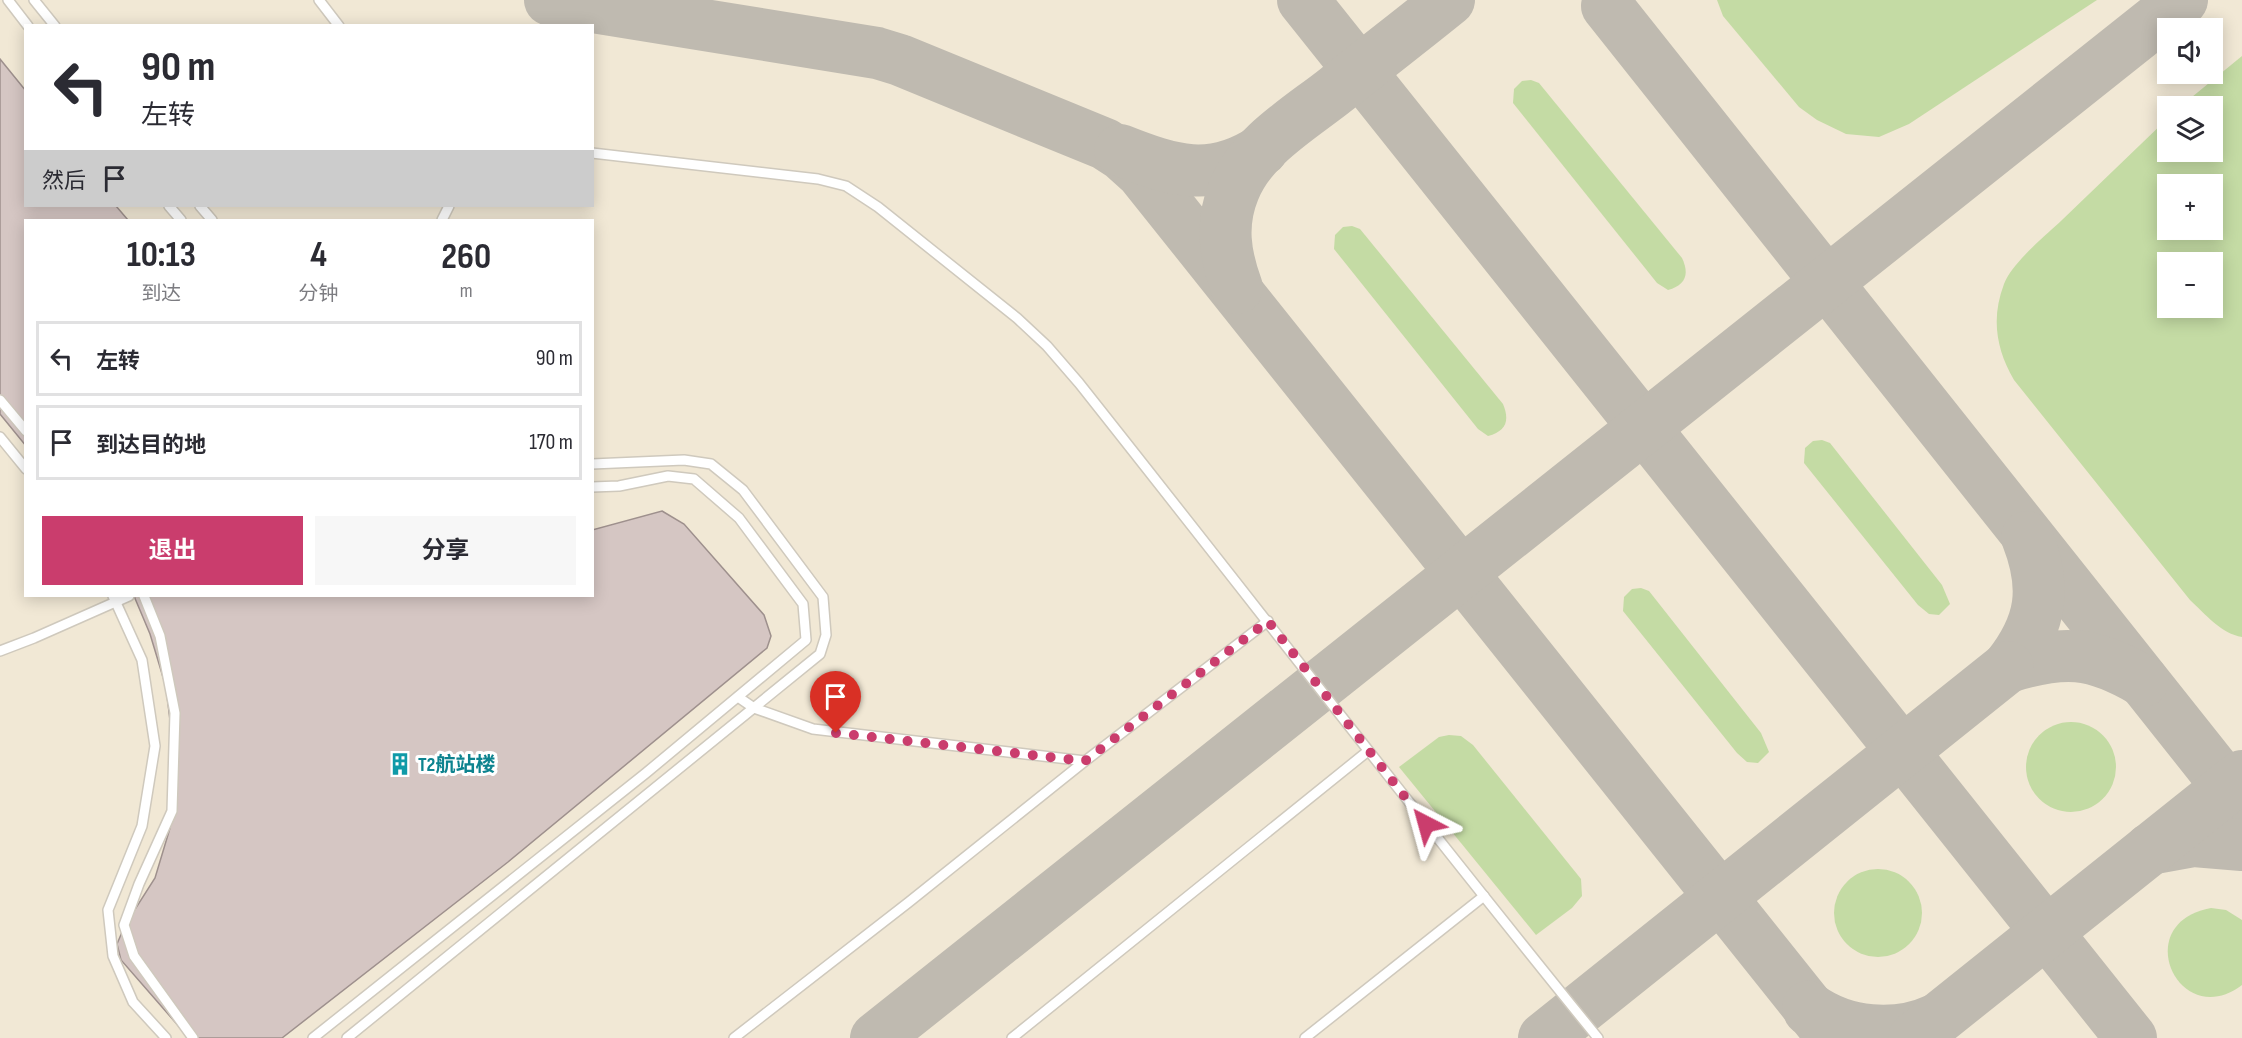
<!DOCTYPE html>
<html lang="zh">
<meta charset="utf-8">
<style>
body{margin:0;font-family:"Sofia Sans Condensed","Noto Sans SC",sans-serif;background:#f7f7f7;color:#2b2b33;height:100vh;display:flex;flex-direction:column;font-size:22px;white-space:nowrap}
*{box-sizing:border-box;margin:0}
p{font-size:20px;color:#7c7c81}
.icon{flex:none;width:33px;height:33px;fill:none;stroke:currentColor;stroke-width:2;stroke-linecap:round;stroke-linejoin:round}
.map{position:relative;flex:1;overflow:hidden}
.drawer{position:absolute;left:24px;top:219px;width:570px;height:378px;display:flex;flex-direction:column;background:#fff;border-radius:0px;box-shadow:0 3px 15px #0003}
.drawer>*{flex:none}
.top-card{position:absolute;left:24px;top:24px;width:570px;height:183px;border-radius:0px;box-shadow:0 3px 15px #0003;background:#fff;color:#2b2b33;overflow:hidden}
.tools{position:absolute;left:2157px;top:18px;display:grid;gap:12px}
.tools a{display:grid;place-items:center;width:66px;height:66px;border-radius:0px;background:#fff;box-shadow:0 3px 15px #0003;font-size:30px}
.pin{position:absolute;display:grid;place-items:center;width:51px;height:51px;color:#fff;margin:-62px -26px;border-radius:50% 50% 50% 0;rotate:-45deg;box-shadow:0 0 6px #0007}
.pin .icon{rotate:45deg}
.me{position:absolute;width:66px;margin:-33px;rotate:321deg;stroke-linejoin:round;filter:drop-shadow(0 0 4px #0008)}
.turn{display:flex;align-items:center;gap:21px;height:126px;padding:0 18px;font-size:27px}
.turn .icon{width:78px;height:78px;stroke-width:2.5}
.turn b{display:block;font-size:42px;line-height:51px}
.then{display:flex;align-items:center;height:57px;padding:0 18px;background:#0003;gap:12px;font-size:22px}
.eta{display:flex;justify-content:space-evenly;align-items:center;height:102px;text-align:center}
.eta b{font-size:36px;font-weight:700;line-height:42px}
.cta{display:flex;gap:12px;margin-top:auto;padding:12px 18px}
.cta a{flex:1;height:69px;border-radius:0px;background:#ca3d6d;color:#fff;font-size:24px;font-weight:700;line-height:69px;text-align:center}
.cta a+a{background:#f7f7f7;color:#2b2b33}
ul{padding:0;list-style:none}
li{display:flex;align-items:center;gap:18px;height:75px;margin:0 12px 9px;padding:0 6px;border:3px solid #e1e1e2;border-radius:0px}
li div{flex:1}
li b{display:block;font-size:22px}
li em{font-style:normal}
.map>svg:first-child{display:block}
</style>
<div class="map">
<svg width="2242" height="1038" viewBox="0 0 2242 1038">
<rect width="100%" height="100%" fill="#faf4e8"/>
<!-- built -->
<path fill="#f1e8d5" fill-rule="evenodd" d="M0,0H2242V1038H0ZM26,26H592V206H26ZM2168,28H2212V74H2168ZM2168,106H2212V152H2168ZM2168,184H2212V230H2168ZM26,220H592V596H26ZM2168,262H2212V308H2168Z"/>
<!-- green -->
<g fill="#c4dba4" fill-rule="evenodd">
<path d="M1717,0H2097L1909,124L1879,137L1846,134L1817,120L1799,107L1723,16Z"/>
<path d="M2242,56V637C2222,634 2205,614 2190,600L2014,380C1996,349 1991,318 2004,284C2012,263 2045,236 2062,220C2097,186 2132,153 2167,119L2168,152H2212V106H2181ZM2168,184H2212V230H2168ZM2168,262H2212V308H2168Z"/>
<path d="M1531,80L1539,83L1682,258C1690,275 1685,285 1668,290L1657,283L1513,103L1514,89L1522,81Z"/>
<path d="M1352,226L1360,229L1503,404C1510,421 1506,431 1488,436L1478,429L1334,249L1335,235L1343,227Z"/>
<path d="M1822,440L1830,443L1942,585L1950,604L1939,615L1929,614L1918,605L1804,463L1805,448L1813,441Z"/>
<path d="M1641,588L1649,591L1761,733L1769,752L1758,763L1747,762L1737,753L1623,611L1624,597L1632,589Z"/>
<circle cx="2071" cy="767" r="45"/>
<path d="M1449,735L1461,736L1473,745L1581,879L1582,896L1572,908L1536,935L1399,767L1439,737Z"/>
<circle cx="1878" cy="913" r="44"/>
<path d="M2211,908L2226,910L2242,920V985C2179,1033 2128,923 2211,908Z"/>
</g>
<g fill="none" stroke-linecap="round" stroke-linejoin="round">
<!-- taxiway -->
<g stroke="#bfbab0" stroke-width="52">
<path d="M550,0L877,53L900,60L1105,144L1122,155L1142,173L1833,1038"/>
<path d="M1303,0L2131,1038"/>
<path d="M1607,6L2242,805"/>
<path d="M1120,150C1173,171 1211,183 1262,150"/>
<path d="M1237,288C1225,255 1220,224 1234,190C1251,146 1302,117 1337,89C1374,59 1412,30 1449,0"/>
<path d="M2027,537C2047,588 2042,624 2008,667C2064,650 2092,651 2143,681"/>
<path d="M2150,849L2194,841L2242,845"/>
<path d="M1809,1010L1808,1007C1845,1034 1896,1038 1937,1019"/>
<path d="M876,1038L2182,0"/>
<path d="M1544,1038L2008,667"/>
<path d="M1914,1038L2242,776"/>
</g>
</g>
<!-- building -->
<g fill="#d5c6c3" stroke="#9e908d" stroke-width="1.5">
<path d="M0,59L26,91V206H116L128,220H26V446L0,414Z"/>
<path d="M662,511L684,524L764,615L771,636L767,648L508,862L282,1038H189L121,960L117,944L125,925L155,878L170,828L174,791L172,737L166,687L150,634L134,596H592V530Z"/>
</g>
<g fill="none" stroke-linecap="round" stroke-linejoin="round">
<!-- lane casing -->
<g stroke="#cfc9bd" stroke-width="12">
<g id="lane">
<path d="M8,0L28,26"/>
<path d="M34,0L55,26"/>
<path d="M319,0L339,26"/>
<path d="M592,153L818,179L846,186L878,207L1017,318L1047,346L1079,383C1252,601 1422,822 1598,1038"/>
<path d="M169,206L181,220"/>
<path d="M200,206L212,220"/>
<path d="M442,220L449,206"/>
<path d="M0,400L26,431"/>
<path d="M0,437L26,469"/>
<path d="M113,596L142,660L155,746L142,826L108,910L113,956L133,1002L166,1038"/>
<path d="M144,596L160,636L175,713L172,811L139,884L124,925L134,956L193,1038"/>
<path d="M0,651L34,638L129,596"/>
<path d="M738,697L754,708L813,729L1085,761"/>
<path d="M313,1038L646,773L806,640L803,604L739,518L694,479L668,476L619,486L592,487"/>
<path d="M347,1038L820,654L826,635L823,597L743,490L711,464L684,460L592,464"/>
<path d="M734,1038L909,902L1085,761L1268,621"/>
<path d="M1012,1038L1368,751"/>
<path d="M1305,1038L1484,896"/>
</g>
</g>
<!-- lane -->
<use href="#lane" stroke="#fff" stroke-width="9"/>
</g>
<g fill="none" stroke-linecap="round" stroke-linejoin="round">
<!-- route -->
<path stroke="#ca3d6d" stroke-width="10" stroke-dasharray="0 18" d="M836,733L1085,761L1268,621L1426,824"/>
</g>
<!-- icons -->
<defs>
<g id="building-bare" transform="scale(1.8)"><path d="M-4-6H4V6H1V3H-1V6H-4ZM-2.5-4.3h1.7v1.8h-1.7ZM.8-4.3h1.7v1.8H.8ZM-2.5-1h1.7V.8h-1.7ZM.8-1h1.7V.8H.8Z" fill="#0f9aa8" stroke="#fff" stroke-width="2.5" paint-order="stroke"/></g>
</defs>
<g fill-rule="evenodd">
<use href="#building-bare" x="400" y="764"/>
</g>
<g text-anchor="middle" stroke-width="6" stroke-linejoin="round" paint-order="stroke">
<!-- culture labels -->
<g font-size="20" font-weight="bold" fill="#0d838f" stroke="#fff" text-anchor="start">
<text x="418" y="771">T2航站楼</text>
</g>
</g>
</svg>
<div class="tools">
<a><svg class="icon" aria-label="sound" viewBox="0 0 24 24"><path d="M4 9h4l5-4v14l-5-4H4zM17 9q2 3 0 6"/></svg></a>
<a><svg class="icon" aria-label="layers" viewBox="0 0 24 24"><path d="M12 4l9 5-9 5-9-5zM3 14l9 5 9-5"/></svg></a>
<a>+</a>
<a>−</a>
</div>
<div class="pin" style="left:836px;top:733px;background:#d93025"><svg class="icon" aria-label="arrive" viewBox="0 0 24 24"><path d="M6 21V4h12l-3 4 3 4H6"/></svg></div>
<svg class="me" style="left:1426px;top:824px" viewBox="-20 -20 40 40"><path d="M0-17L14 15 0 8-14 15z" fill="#ca3d6d" stroke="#fff" stroke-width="4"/></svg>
<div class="top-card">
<div class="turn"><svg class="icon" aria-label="left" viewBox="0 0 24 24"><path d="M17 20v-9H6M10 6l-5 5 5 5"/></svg><div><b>90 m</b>左转</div></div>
<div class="then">然后<svg class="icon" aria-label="arrive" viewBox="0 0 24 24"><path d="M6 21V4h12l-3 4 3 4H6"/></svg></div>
</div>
<section class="drawer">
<div class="eta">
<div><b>10:13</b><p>到达</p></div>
<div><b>4</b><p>分钟</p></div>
<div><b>260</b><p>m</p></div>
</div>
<ul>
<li><svg class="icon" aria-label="left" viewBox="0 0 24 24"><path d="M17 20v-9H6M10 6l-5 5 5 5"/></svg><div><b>左转</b></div><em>90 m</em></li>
<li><svg class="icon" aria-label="arrive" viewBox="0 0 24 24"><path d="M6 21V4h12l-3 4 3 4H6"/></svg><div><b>到达目的地</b></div><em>170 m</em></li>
</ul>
<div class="cta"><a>退出</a><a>分享</a></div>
</section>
</div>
